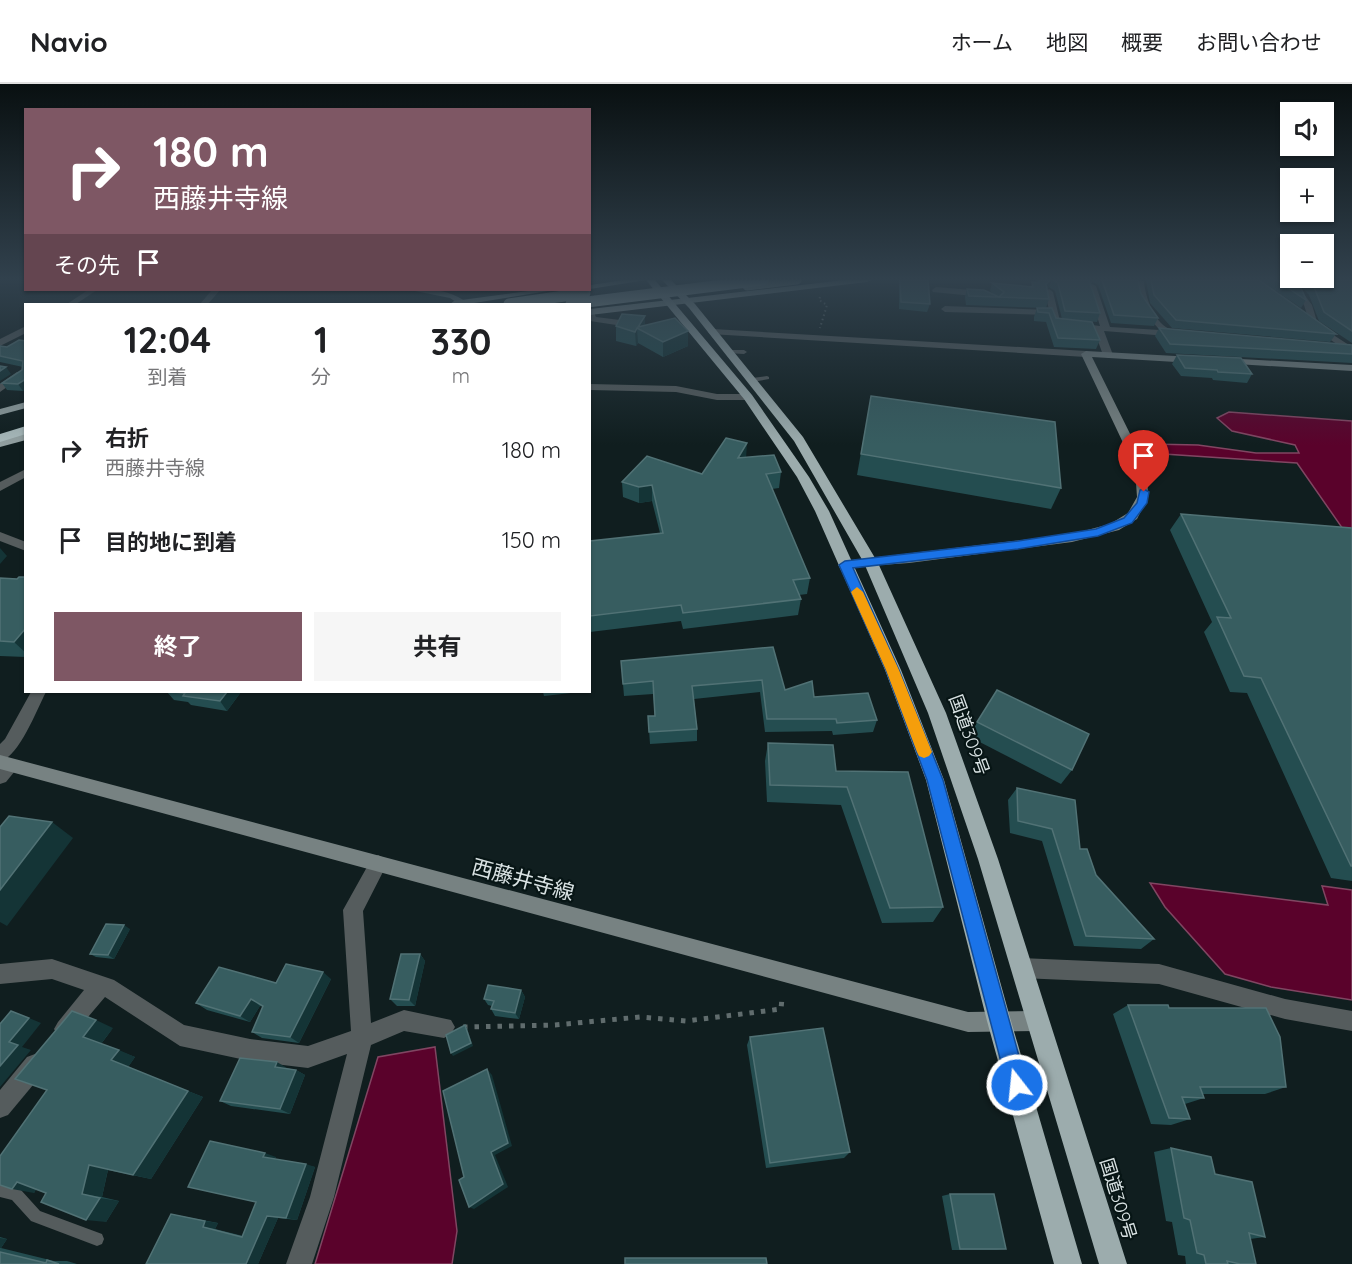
<!DOCTYPE html>
<html lang="ja">
<meta charset="utf-8">
<style>
body{margin:0;font-family:Quicksand,"Noto Sans JP",sans-serif;background:#f6f6f6;color:#202124;height:100vh;display:flex;flex-direction:column;font-size:22px;white-space:nowrap}
*{box-sizing:border-box;margin:0}
p{font-size:20px;color:#757577}
.icon{flex:none;width:33px;height:33px;fill:none;stroke:currentColor;stroke-width:2;stroke-linecap:round;stroke-linejoin:round}
.map{position:relative;flex:1;overflow:hidden}
.drawer{position:absolute;left:24px;top:219px;width:567px;height:390px;display:flex;flex-direction:column;background:#fff;border-radius:0px;box-shadow:0 2px 4px #0004}
.drawer>*{flex:none}
.banner{position:absolute;left:24px;top:24px;width:567px;height:183px;border-radius:0px;box-shadow:0 2px 4px #0004;background:#7e5764;color:#fff;overflow:hidden}
.fabs{position:absolute;left:1280px;top:18px;display:grid;gap:12px}
.fabs a{display:grid;place-items:center;width:54px;height:54px;border-radius:0px;background:#fff;box-shadow:0 2px 4px #0004;font-size:30px}
.pin{position:absolute;display:grid;place-items:center;width:51px;height:51px;color:#fff;margin:-62px -26px;border-radius:50% 50% 50% 0;rotate:-45deg;box-shadow:0 0 6px #0007}
.pin .icon{rotate:45deg}
.me{position:absolute;width:66px;margin:-33px;rotate:344deg;stroke-linejoin:round;filter:drop-shadow(0 0 4px #0008)}
.turn{display:flex;align-items:center;gap:21px;height:126px;padding:0 30px;font-size:27px}
.turn .icon{width:78px;height:78px;stroke-width:2.5}
.turn b{display:block;font-size:42px;line-height:51px}
.then{display:flex;align-items:center;height:57px;padding:0 30px;background:#0003;gap:12px;font-size:22px}
.eta{display:flex;justify-content:space-evenly;align-items:center;height:102px;text-align:center}
.eta b{font-size:36px;font-weight:700;line-height:42px}
.cta{display:flex;gap:12px;margin-top:auto;padding:12px 30px}
.cta a{flex:1;height:69px;border-radius:0px;background:#7e5764;color:#fff;font-size:24px;font-weight:700;line-height:69px;text-align:center}
.cta a+a{background:#f6f6f6;color:#202124}
ul{padding:0;list-style:none}
li{display:flex;align-items:center;gap:18px;height:90px;padding:0 30px}
li div{flex:1}
li b{display:block;font-size:22px}
li em{font-style:normal}
header{display:flex;align-items:center;gap:36px;box-sizing:border-box;height:84px;padding:0 30px;background:#fff;border-bottom:2px solid #e0e0e0}
header strong{font-size:28px}
nav{display:flex;gap:33px;margin-inline-start:auto;font-size:21px}
.map>svg:first-child{display:block}
</style>
<header>
<strong>Navio</strong>
<nav><a>ホーム</a><a>地図</a><a>概要</a><a>お問い合わせ</a></nav>
</header>
<div class="map">
<svg width="1352" height="1180" viewBox="0 0 1352 1180">
<rect width="100%" height="100%" fill="#101e1f"/>
<!-- water -->
<g fill="#5a022b" stroke="#804662" stroke-width="1.5">
<path d="M1229,328L1352,337V458L1297,379L1149,369L1150,360L1198,361L1256,369H1299L1295,361L1232,347L1217,334Z"/>
<path d="M1150,799L1328,821L1322,802L1352,806V916L1271,903L1225,890L1165,823Z"/>
<path d="M435,963L457,1147L452,1180H315L378,973Z"/>
</g>
<g fill="none" stroke-linecap="round" stroke-linejoin="round">
<!-- path-far1 -->
<path stroke="#606c6d" stroke-width="2" stroke-dasharray="1.5 3" stroke-linecap="butt" d="M820,213L819,216L827,221L820,244"/>
<!-- path -->
<path stroke="#606c6d" stroke-width="5" stroke-dasharray="4.5 7" stroke-linecap="butt" d="M463,943L555,941L640,933L686,937L781,925L782,914"/>
<!-- service -->
<g fill="#555c5d" fill-rule="evenodd">
<path d="M729,266H744L747,268L744,270L727,269L726,268Z"/>
<path d="M767,292L769,293V295L752,298L749,296L752,294Z"/>
<path d="M0,1099L21,1106L40,1127L102,1150L104,1155L102,1160L97,1162L31,1137L12,1116L0,1113Z"/>
</g>
<!-- minor -->
<g fill="#555c5d" fill-rule="evenodd">
<path d="M1137,196L1144,197C1145,213 1155,241 1172,246C1175,247 1178,247 1181,249L1168,252L1104,247L1113,271L1108,274L1103,271L1094,246L1053,241L1050,231L945,228L941,225L945,222L1049,226L1045,208L1049,205L1053,208L1060,237L1100,242L1088,202L1092,200L1096,202L1110,243L1160,246C1146,231 1134,217 1137,196Z"/>
<path d="M1292,196L1352,197V201L1296,198Z"/>
<path d="M1289,198H1295L1312,221L1318,241L1352,263V270L1311,243L1304,221L1288,200Z"/>
<path d="M936,203L984,207L988,210L984,213L933,208L932,206Z"/>
<path d="M88,206H97L76,220H67Z"/>
<path d="M212,206H220L208,220H200Z"/>
<path d="M590,225L593,226L596,233L636,238L640,241L636,244L590,237Z"/>
<path d="M26,242V249L0,262V255Z"/>
<path d="M17,288L25,290L0,308V300Z"/>
<path d="M590,300L676,302L717,310H748L753,313L748,316H717L676,308L590,306Z"/>
<path d="M26,385V393L0,407V398Z"/>
<path d="M0,448L26,458V467L0,457Z"/>
<path d="M31,608H46C36,627 20,671 0,678V660L5,655Z"/>
<path d="M11,675L17,677L19,682L6,698L0,700V682Z"/>
<path d="M378,771L384,774L387,780L363,827L371,939L404,926L451,936L455,943L451,950L444,954L404,947L371,961L334,1113L312,1180H286L310,1113L347,970L308,984L250,977L180,962L105,913L72,952L65,956L58,952L54,945L58,938L84,906L52,895L0,900V880L52,875L114,896L184,941L250,955L308,962L351,947L343,826L372,774Z"/>
<path d="M1021,874L1159,880L1285,915L1352,927V947L1285,935L1159,900L1021,894L1014,891L1011,884L1014,877Z"/>
<path d="M35,970L43,973L46,981L43,989L8,1031L0,1034V1006L27,973Z"/>
</g>
<!-- tertiary -->
<path fill="#555c5d" fill-rule="evenodd" d="M713,245L1086,267L1091,270L1086,273L710,250L708,248Z"/>
<!-- secondary -->
<g fill="#778282" fill-rule="evenodd">
<path d="M410,206C429,204 453,206 468,220H459L450,214Z"/>
<path d="M1086,267L1193,273L1198,276L1193,279L1092,273L1147,384L1148,413L1137,435L1119,446L1072,458L909,479L840,484L838,481L845,477L1072,450L1110,440L1128,429L1137,413L1135,384L1081,270Z"/>
<path d="M1223,274L1352,281V287L1220,279L1218,277Z"/>
<path d="M0,671L968,928L1037,927L1044,930L1047,937L1044,944L1037,947L968,948L0,685Z"/>
</g>
<!-- primary -->
<g fill="#919fa0" fill-rule="evenodd">
<path d="M624,196H646L590,205V201Z"/>
<path d="M845,196H871L867,198L590,231V225Z"/>
<path d="M536,206H554L468,220H450L454,217Z"/>
<path d="M26,318V324L0,331V325Z"/>
<path d="M26,349V356L0,363V356Z"/>
</g>
<!-- trunk -->
<g fill="#9cacad" fill-rule="evenodd">
<path d="M646,196H655L752,311L809,393L829,427L901,586L944,696L1011,937L1082,1180H1054L987,937L926,696L885,586L815,427L797,393L744,315Z"/>
<path d="M662,196H671L695,220L803,353L878,479L946,629L998,775L1127,1180H1099L978,775L928,629L864,479L794,357L689,224Z"/>
</g>
<!-- motorway -->
<path fill="#a8b9ba" fill-rule="evenodd" d="M26,342V350L0,358V350Z"/>
<!-- primary-bridge -->
<path stroke="#919fa0" stroke-width="9" d="M747,202L797,196"/>
<!-- motorway-bridge -->
<g stroke="#a8b9ba" stroke-width="11">
<path d="M509,220L585,209"/>
<path d="M571,220L763,196"/>
</g>
</g>
<!-- wall -->
<g fill="#244d50">
<path d="M900,196H924L930,220L927,228L899,225V202Z"/>
<path d="M1035,196H1138L1141,210L1158,234L1154,242L1111,239L1098,201L1093,198L1091,200L1100,229L1097,238L1062,235L1055,207L1049,203L1047,205L1049,215L1046,224L966,221L965,213L967,205L994,211L990,207L992,199L1031,203L1032,198H1034Z"/>
<path d="M1146,196H1259L1336,250L1330,258L1172,244L1150,219Z"/>
<path d="M1260,196H1293L1306,216L1301,224Z"/>
<path d="M1303,196H1352V259L1319,237L1309,211L1300,201Z"/>
<path d="M1037,224H1052L1056,234L1100,256L1096,265L1054,263L1046,238L1034,237V233Z"/>
<path d="M645,232V241L688,247V262L663,273L638,259L636,262L616,257V242Z"/>
<path d="M1159,244L1352,261V279L1166,269L1155,252Z"/>
<path d="M26,257V305L23,307L7,306L2,299L22,286L23,283L0,278V262L7,263Z"/>
<path d="M1177,271L1252,290L1247,299L1213,296L1212,294L1181,292L1172,280Z"/>
<path d="M871,312L1061,404L1051,425L857,391Z"/>
<path d="M746,373L781,388L779,404L772,405L810,494L807,510L799,511L801,515L798,531L683,545L681,537L590,548V457L660,449L652,417L639,419L623,413L622,398L702,390Z"/>
<path d="M1181,430L1352,444V797L1331,794L1247,609L1230,608L1204,548L1212,538L1170,446Z"/>
<path d="M26,493V573L0,572V494L17,495Z"/>
<path d="M773,563L785,606L814,613L877,636L873,648L833,651L832,647L765,648L760,608L694,615L697,645V657L650,660L648,632H655L653,610L624,612L621,577Z"/>
<path d="M167,608H241L227,627L191,621L188,618L174,616Z"/>
<path d="M543,608H571V609L544,612Z"/>
<path d="M977,638L1072,686L1061,700L970,653Z"/>
<path d="M768,659L836,687L943,823L933,838L882,839L841,721L767,718L765,677Z"/>
<path d="M1017,704L1080,765L1096,791L1154,855L1141,865L1074,862L1042,757L1010,749L1008,716Z"/>
<path d="M130,845L114,875L96,873L90,870Z"/>
<path d="M420,870L425,877L415,922H397L390,915Z"/>
<path d="M331,895L299,959L262,954L252,948L263,923L260,922L250,938L207,926L196,919L276,899Z"/>
<path d="M521,906L525,913L519,935L495,932L491,925L492,922L488,921L484,915Z"/>
<path d="M1128,921L1169,924L1286,1003L1265,1010H1203L1204,1014L1185,1020L1190,1035L1171,1041L1151,1040L1113,930Z"/>
<path d="M113,944L101,960L135,973L128,983L203,1013L151,1095L108,1086L102,1113L119,1117L106,1138L46,1109L36,1105L34,1109L0,1072Z"/>
<path d="M750,953L850,1068L844,1074L766,1084L747,961Z"/>
<path d="M286,984L296,986L305,991L290,1030L231,1022L220,1017Z"/>
<path d="M1171,1064L1215,1090L1265,1153L1250,1155L1256,1180H1186L1185,1172L1178,1171L1172,1138L1166,1137L1154,1068Z"/>
<path d="M276,1073L275,1075L315,1083L297,1136L278,1134L258,1180H146L171,1130L218,1139L215,1145L243,1152L256,1118L188,1103Z"/>
<path d="M950,1110L1006,1165L997,1166H952L942,1112Z"/>
<path d="M0,1153L7,1155L1,1164L54,1177H67L77,1180H0Z"/>
</g>
<!-- shaded-wall -->
<g fill="#143436">
<path d="M1051,196H1052L1049,203L1043,208L1046,200Z"/>
<path d="M645,232V247L638,243Z"/>
<path d="M637,244L638,259L636,262L635,248Z"/>
<path d="M688,247V262L663,273V258Z"/>
<path d="M6,283L11,290L0,297V287Z"/>
<path d="M26,295V305L23,307L18,300Z"/>
<path d="M747,359L746,375L738,374Z"/>
<path d="M652,401V417L639,419V403Z"/>
<path d="M0,464L7,472L0,480Z"/>
<path d="M26,544V569L14,558Z"/>
<path d="M227,608H241L227,627L220,617Z"/>
<path d="M52,738L73,754L7,842L0,838V806Z"/>
<path d="M124,841L130,845L114,875L108,871Z"/>
<path d="M420,870L425,877L415,922L409,916Z"/>
<path d="M323,888L331,895L299,959L290,953Z"/>
<path d="M521,906L525,913L519,935L515,929Z"/>
<path d="M251,915L260,922L250,938L240,932Z"/>
<path d="M29,934L41,939L22,963L31,966L0,1003V982L9,958Z"/>
<path d="M96,936L113,944L100,961L83,953Z"/>
<path d="M465,941L467,944L473,962L453,972L451,969Z"/>
<path d="M119,966L135,973L128,983L111,976Z"/>
<path d="M277,978L287,984L285,988L275,983Z"/>
<path d="M487,985L492,991L512,1062L495,1071L508,1103L474,1125L469,1123L491,1068Z"/>
<path d="M296,986L305,991L290,1030L280,1025Z"/>
<path d="M188,1007L203,1013L151,1095L133,1091Z"/>
<path d="M265,1069L276,1073L274,1076L263,1073Z"/>
<path d="M306,1080L315,1083L297,1136L286,1134Z"/>
<path d="M89,1081L108,1085L102,1113L82,1110Z"/>
<path d="M17,1098L39,1101L34,1109L12,1105Z"/>
<path d="M100,1114L119,1117L106,1138L86,1136Z"/>
<path d="M267,1132L278,1134L258,1180H246Z"/>
<path d="M205,1137L218,1139L215,1145L203,1143Z"/>
<path d="M0,1154L7,1155L1,1164H0Z"/>
</g>
<!-- building -->
<g fill="#375d60" stroke="#517275" stroke-width="1.5">
<path d="M900,196H928L930,220L901,218Z"/>
<path d="M1039,196H1051L1046,200L1049,215L969,212L967,205L984,206L999,213L1004,208L992,199L1033,203L1032,198L1039,199Z"/>
<path d="M1053,196H1089L1100,229L1065,227L1058,199Z"/>
<path d="M1102,196H1138L1141,210L1158,234L1114,231Z"/>
<path d="M1151,196H1259L1336,250L1176,236L1154,211Z"/>
<path d="M1276,196H1293L1302,206L1306,216Z"/>
<path d="M1308,196H1352V247L1324,228L1314,203Z"/>
<path d="M1037,224H1052L1056,234L1092,238L1100,256L1058,254L1049,229L1038,228Z"/>
<path d="M622,230L645,232L638,243L675,234L688,247L663,258L637,244L635,248L616,242Z"/>
<path d="M1159,244L1352,261V270L1170,260Z"/>
<path d="M19,256L26,257V295L18,300L2,299L22,286L23,277L0,272V262L7,263Z"/>
<path d="M1177,271L1241,274L1252,290L1218,288L1217,286L1185,284Z"/>
<path d="M0,282L6,283L0,287Z"/>
<path d="M871,312L1055,338L1061,404L861,370Z"/>
<path d="M726,354L747,359L738,374L774,371L781,388L766,390L810,494L793,496L801,515L683,529L681,521L590,532V457L663,449L652,401L639,403L622,398L647,372L702,390Z"/>
<path d="M1181,430L1352,444V782H1351L1261,594L1244,592L1217,533L1231,534Z"/>
<path d="M19,493H26V544L14,558L0,557V494L17,495Z"/>
<path d="M773,563L785,606L812,597L814,613L868,609L877,636L837,639L836,635H767L762,596L692,602L697,645L649,648L648,632H655L653,597L623,600L621,577Z"/>
<path d="M997,606L1089,650L1072,686L977,638Z"/>
<path d="M173,608H227L220,617L183,612L185,609Z"/>
<path d="M768,659L833,661L836,687L908,688L943,823L890,824L847,703L770,701Z"/>
<path d="M1017,704L1075,716L1080,765H1087L1096,791L1154,855L1086,852L1052,745L1018,737Z"/>
<path d="M9,732L52,738L0,806V743Z"/>
<path d="M106,840L124,841L108,871L90,870Z"/>
<path d="M401,870H420L409,916L390,915Z"/>
<path d="M286,880L323,888L290,953L252,948L263,922L251,915L240,932L196,919L219,883L276,899Z"/>
<path d="M488,901L521,906L515,929L491,925L494,917L484,915Z"/>
<path d="M1128,921H1168L1169,924H1266L1280,953L1286,1003H1200L1204,1014L1182,1013L1190,1035L1169,1034Z"/>
<path d="M11,927L29,934L9,958L18,961L0,982V940Z"/>
<path d="M72,927L96,936L83,953L119,966L111,976L188,1007L133,1091L89,1081L82,1110L100,1114L86,1136L41,1118L46,1109L17,1098L12,1105L0,1101V1072L47,1006L15,995Z"/>
<path d="M465,941L471,959L451,969L446,951Z"/>
<path d="M823,944L850,1068L770,1079L750,953Z"/>
<path d="M240,974L277,978L275,983L296,986L280,1025L220,1017Z"/>
<path d="M487,985L508,1059L491,1068L503,1100L469,1123L459,1096L464,1093L443,1007Z"/>
<path d="M210,1057L265,1069L263,1073L306,1080L286,1134L267,1132L246,1180H146L171,1130L205,1137L203,1143L242,1153L256,1118L188,1103Z"/>
<path d="M1171,1064L1211,1073L1215,1090L1252,1098L1265,1153L1249,1149L1256,1180H1240L1227,1177L1228,1180H1206L1204,1171L1197,1169L1190,1136L1184,1134Z"/>
<path d="M950,1110H994L1006,1165H960Z"/>
<path d="M0,1168L46,1179L47,1176L59,1180H0Z"/>
<path d="M625,1174H766L767,1180H625Z"/>
</g>
<!-- sky -->
<linearGradient id="sky" x2="0" y2="1"><stop stop-color="#091011"/><stop offset="0.54" stop-color="#31414d"/><stop offset="1" stop-color="#31414d" stop-opacity="0"/></linearGradient>
<rect width="1352" height="361" fill="url(#sky)"/>
<!-- route -->
<path fill="#1a73e8" stroke="#114b97" stroke-width="1.5" d="M1144,405L1149,408L1147,419L1132,439L1098,452L1018,465L853,484L899,586L943,696L1027,1001L1024,1008L1017,1011L1010,1008L1007,1001L927,696L886,586L839,481L845,477L1018,457L1096,445L1124,434L1137,419L1140,406Z"/>
<!-- slow -->
<path fill="#f59e0b" d="M857,503L863,508L899,586L932,668L929,672L924,674L919,672L917,668L886,586L851,508Z"/>
<g text-anchor="middle" stroke-width="4.5" stroke-linejoin="round" paint-order="stroke">
<!-- street labels -->
<g font-size="18" fill="#dae3e4" stroke="#071515">
<text transform="translate(969 651) rotate(70)" y="6">国道309号</text>
<text transform="translate(1118 1115) rotate(73)" y="6">国道309号</text>
</g>
<!-- near-street labels -->
<g font-size="21" fill="#dae3e4" stroke="#071515">
<text transform="translate(523 796) rotate(15)" y="7">西藤井寺線</text>
</g>
</g>
</svg>
<div class="fabs">
<a><svg class="icon" aria-label="sound" viewBox="0 0 24 24"><path d="M4 9h4l5-4v14l-5-4H4zM17 9q2 3 0 6"/></svg></a>
<a>+</a>
<a>−</a>
</div>
<div class="pin" style="left:1144px;top:408px;background:#d93025"><svg class="icon" aria-label="arrive" viewBox="0 0 24 24"><path d="M6 21V4h12l-3 4 3 4H6"/></svg></div>
<svg class="me" style="left:1017px;top:1001px" viewBox="-20 -20 40 40"><circle r="17" fill="#1a73e8" stroke="#fff" stroke-width="3"/><path d="M0-11L8 9 0 5-8 9z" fill="#fff"/></svg>
<div class="banner">
<div class="turn"><svg class="icon" aria-label="right" viewBox="0 0 24 24"><path d="M7 20v-9h11M14 6l5 5-5 5"/></svg><div><b>180 m</b>西藤井寺線</div></div>
<div class="then">その先<svg class="icon" aria-label="arrive" viewBox="0 0 24 24"><path d="M6 21V4h12l-3 4 3 4H6"/></svg></div>
</div>
<section class="drawer">
<div class="eta">
<div><b>12:04</b><p>到着</p></div>
<div><b>1</b><p>分</p></div>
<div><b>330</b><p>m</p></div>
</div>
<ul>
<li><svg class="icon" aria-label="right" viewBox="0 0 24 24"><path d="M7 20v-9h11M14 6l5 5-5 5"/></svg><div><b>右折</b><p>西藤井寺線</p></div><em>180 m</em></li>
<li><svg class="icon" aria-label="arrive" viewBox="0 0 24 24"><path d="M6 21V4h12l-3 4 3 4H6"/></svg><div><b>目的地に到着</b></div><em>150 m</em></li>
</ul>
<div class="cta"><a>終了</a><a>共有</a></div>
</section>
</div>
